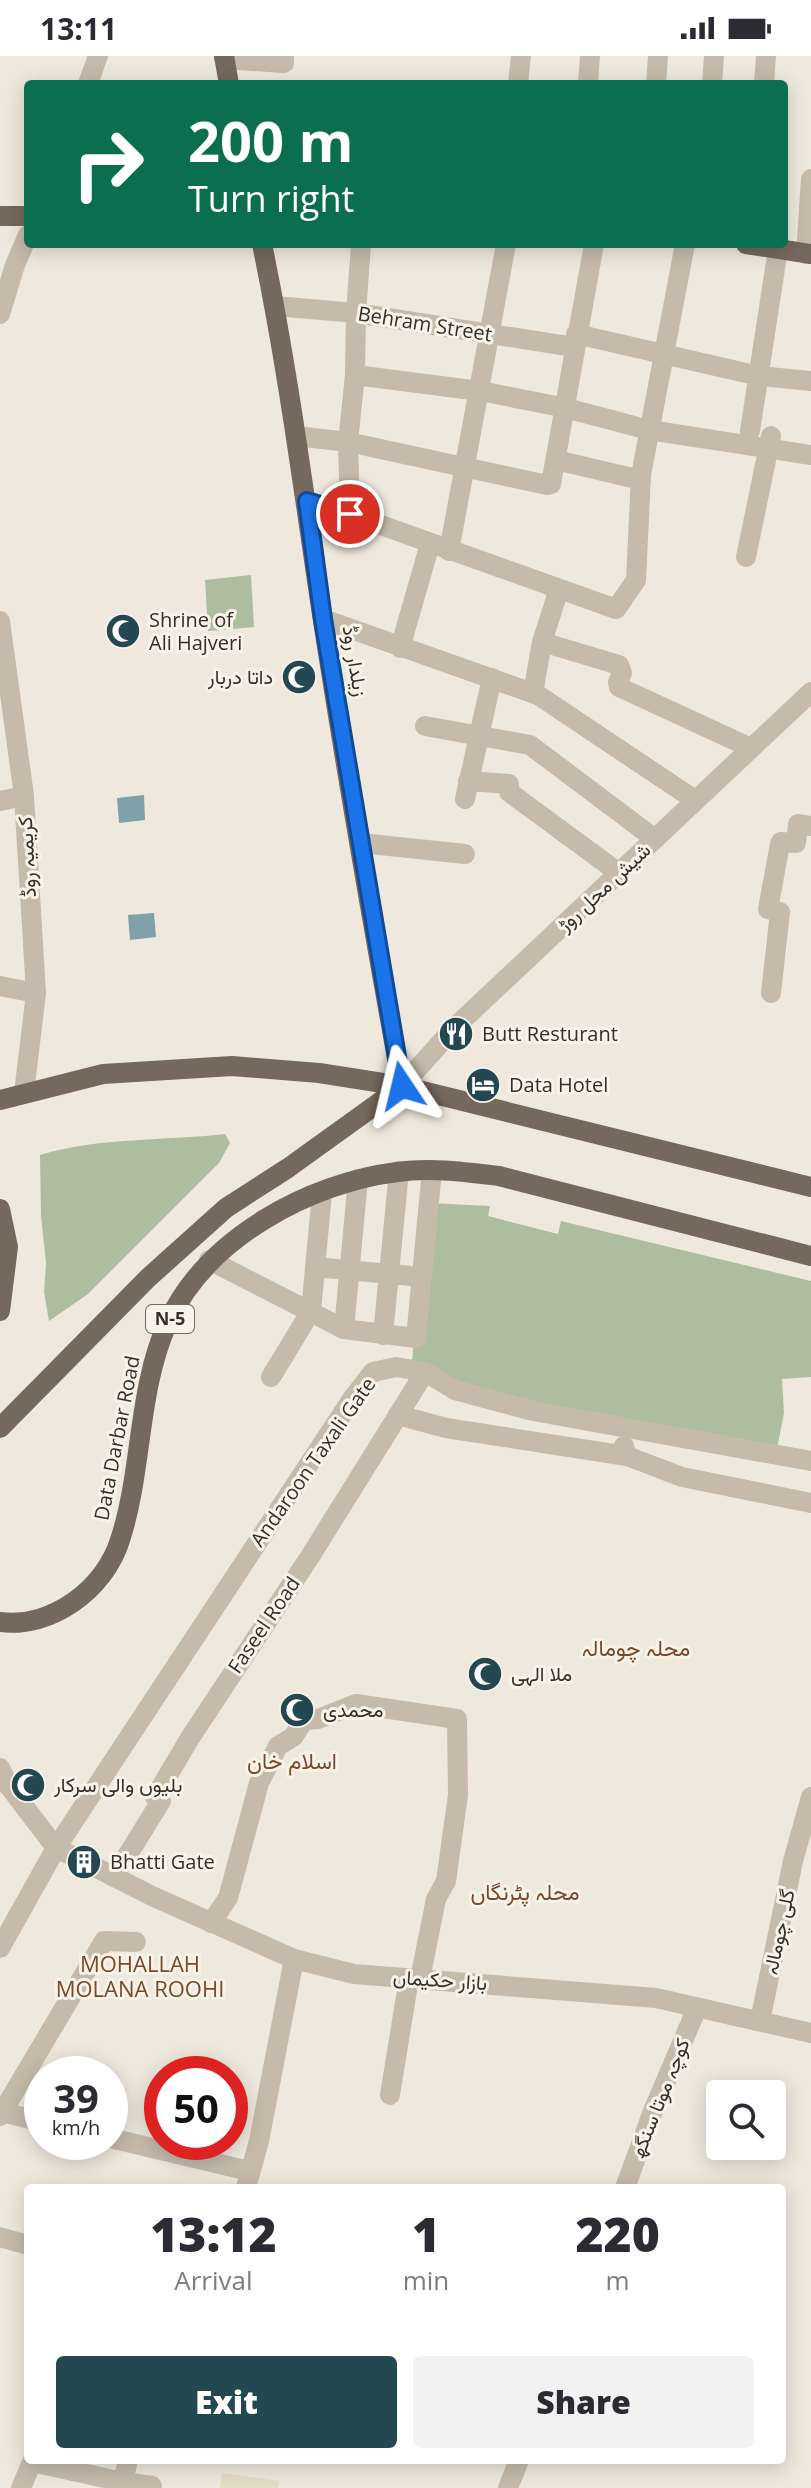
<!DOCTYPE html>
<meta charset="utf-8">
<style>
body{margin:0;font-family:"Open Sans",Vazirmatn,sans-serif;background:#f2f2f3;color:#2b2b33;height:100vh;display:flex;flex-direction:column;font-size:30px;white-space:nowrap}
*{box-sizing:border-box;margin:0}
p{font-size:26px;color:#7c7c81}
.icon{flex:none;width:44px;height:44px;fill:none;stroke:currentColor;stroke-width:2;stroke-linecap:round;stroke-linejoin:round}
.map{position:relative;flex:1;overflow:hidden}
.panel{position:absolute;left:24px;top:2128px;width:762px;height:280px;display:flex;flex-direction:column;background:#fff;border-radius:8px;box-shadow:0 4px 20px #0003}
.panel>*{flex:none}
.guide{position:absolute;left:24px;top:24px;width:764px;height:168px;border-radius:8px;box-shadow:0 4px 20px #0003;background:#0b6e4f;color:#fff;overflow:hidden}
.controls{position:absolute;left:706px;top:2024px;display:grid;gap:16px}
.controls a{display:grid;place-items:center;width:80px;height:80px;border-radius:8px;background:#fff;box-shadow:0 4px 20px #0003;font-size:40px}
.speed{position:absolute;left:24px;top:2000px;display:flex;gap:16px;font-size:40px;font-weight:700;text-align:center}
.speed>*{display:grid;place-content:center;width:104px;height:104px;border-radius:50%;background:#fff;box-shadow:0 4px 20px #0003;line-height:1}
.speed small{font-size:20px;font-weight:400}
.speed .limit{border:12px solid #d22;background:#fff;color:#111}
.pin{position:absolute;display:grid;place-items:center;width:68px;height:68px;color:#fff;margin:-34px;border:4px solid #fff;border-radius:50%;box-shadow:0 2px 8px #0007}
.me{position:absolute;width:88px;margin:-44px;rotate:350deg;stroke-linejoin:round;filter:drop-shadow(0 0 6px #0008)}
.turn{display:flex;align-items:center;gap:28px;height:168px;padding:0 32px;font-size:36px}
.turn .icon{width:104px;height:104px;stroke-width:2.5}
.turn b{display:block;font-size:56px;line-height:68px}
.eta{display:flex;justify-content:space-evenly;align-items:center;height:136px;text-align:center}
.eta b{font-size:48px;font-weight:800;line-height:56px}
.button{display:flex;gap:16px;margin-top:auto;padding:16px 32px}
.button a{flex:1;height:92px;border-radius:8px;background:#234851;color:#fff;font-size:32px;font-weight:800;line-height:92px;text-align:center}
.button a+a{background:#f2f2f3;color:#2b2b33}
.status{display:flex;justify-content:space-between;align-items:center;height:56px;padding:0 40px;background:#fff;direction:ltr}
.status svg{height:22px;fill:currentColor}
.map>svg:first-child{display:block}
</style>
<div class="status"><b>13:11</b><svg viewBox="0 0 49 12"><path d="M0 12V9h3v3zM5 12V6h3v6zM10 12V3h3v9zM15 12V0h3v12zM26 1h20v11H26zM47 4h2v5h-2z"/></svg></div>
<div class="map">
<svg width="811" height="2432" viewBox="0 0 811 2432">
<rect width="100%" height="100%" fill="#efe9dd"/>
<!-- green -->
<g fill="#aebd9f">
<path d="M251,519L254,571L208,575L205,524Z"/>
<path d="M225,1078L230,1087L219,1107L88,1238L49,1265L44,1236L46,1207L41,1160L40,1099C100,1081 163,1085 225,1078Z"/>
<path d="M429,1147L490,1150L488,1160L558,1178L561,1165L811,1225V1321L782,1323L784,1357L776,1398L533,1355L411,1314Z"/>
</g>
<!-- plaza -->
<path fill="#e5dcc6" d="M222,2417L279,2425L278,2432H220Z"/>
<!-- water -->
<g fill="#80a1a9">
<path d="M144,739L145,764L119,767L117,742Z"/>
<path d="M154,857L156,881L130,884L128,859Z"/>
</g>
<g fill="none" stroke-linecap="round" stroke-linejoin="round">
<!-- minor -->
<g stroke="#c6bbab" stroke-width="20">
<path d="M224,3L284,7V0"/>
<path d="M88,28L98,0"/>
<path d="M518,28L521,0"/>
<path d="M588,28L590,0"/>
<path d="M656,28L658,0"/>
<path d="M712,28L714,0"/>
<path d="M764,28L766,0"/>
<path d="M806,198L811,123"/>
<path d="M275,250L356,257L574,291"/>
<path d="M0,258L15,209L28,179"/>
<path d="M576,278L759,320L811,325"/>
<path d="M355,319L480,335L566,352L649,374L811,399"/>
<path d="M750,375L778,193"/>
<path d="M296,380L348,386L547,429L551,428L594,188"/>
<path d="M556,404L641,424"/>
<path d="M307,445L350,458L616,553L636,524L641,419L685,188"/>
<path d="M350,458L348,386L355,319L356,257L361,188"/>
<path d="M449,495L506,188"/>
<path d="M746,501L771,380"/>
<path d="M323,563L538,639L695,744"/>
<path d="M0,565L24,740L36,937L24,1037"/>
<path d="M542,586L619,609L622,617L618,626L619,631L751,692"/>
<path d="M400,592L430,488"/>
<path d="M533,637L542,586L559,533"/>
<path d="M425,670L530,689L655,783"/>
<path d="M468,725L509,728V736L619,817"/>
<path d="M465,743L492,622"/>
<path d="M0,745L24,740"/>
<path d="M361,787L465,798"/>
<path d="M0,930L36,937"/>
<path d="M771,937L780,856L768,853L780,788L781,786L796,787L798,768L811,770"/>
<path d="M402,1030L454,972L811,636"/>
<path d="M209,1204L344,1273L416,1282L432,1114"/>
<path d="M315,1211L422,1221"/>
<path d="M344,1273L358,1123"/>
<path d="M383,1279L399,1115"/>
<path d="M271,1321L311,1255L322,1137"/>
<path d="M398,1359L446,1372L627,1400"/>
<path d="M624,1390L627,1400L682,1421L811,1447"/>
<path d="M0,1712L8,1729L56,1792L81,1804"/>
<path d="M87,1807L154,1841L294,1903L354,1918L656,1942L811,1977"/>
<path d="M114,1821L161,1745L155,1741L190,1682L311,1499L425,1316"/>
<path d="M211,1867L228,1842L259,1727L278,1690L293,1681L304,1664L318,1663L356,1648L457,1663L458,1739L446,1825L436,1843L420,1923"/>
<path d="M0,1892L56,1792L352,1343L373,1316L396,1311L425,1316L455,1334L533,1355L811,1405"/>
<path d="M760,1965L793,1805L811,1741"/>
<path d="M390,2039L409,1922"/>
<path d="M2,2056L42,2066"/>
<path d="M0,2060L104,1885L136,1886"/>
<path d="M110,2082L249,2115"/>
<path d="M246,2132L259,2085L294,1903"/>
<path d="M625,2132L653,2055L697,1952"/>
<path d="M0,2181L28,2189"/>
<path d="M123,2426L152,2430L151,2432"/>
<path d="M21,2432L32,2406L123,2426L128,2404"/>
<path d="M508,2432L519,2404"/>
</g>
<!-- major -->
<g stroke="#75685c" stroke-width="20">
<path d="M224,0L229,28"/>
<path d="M0,160H28"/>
<path d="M746,188L811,198"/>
<path d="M0,1044L103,1018L232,1010L319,1017L402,1030L811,1131"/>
<path d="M0,1153L8,1191L0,1255"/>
<path d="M0,1372L148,1222L226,1152L288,1112L402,1030C374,876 347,720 323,565C304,439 288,313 262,188"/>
<path d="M0,1566C51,1573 105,1533 120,1484C143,1414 137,1334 168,1266C207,1182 309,1127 397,1116C431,1111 466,1116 499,1120L811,1200"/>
</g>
</g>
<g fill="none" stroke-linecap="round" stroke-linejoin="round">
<!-- route casing -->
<g stroke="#114b97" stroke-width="20">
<path id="route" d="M350,458L307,445L323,563L402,1030"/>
</g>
<!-- route -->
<use href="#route" stroke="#1a73e8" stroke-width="14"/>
</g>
<!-- icons -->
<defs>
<g id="mosque-disc" transform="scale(1.8)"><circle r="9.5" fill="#234851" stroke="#f7f3e9"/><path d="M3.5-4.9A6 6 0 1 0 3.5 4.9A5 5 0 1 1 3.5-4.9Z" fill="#fff"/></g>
<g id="restaurant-disc" transform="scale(1.8)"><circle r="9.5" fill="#234851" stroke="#f7f3e9"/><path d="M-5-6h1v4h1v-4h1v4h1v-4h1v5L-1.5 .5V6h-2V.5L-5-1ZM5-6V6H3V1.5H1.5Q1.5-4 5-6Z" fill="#fff"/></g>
<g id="hotel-disc" transform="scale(1.8)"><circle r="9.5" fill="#234851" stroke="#f7f3e9"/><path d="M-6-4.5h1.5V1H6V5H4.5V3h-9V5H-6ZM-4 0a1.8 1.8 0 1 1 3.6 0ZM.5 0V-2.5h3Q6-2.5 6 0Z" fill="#fff"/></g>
<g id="building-disc" transform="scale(1.8)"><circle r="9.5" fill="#234851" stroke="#f7f3e9"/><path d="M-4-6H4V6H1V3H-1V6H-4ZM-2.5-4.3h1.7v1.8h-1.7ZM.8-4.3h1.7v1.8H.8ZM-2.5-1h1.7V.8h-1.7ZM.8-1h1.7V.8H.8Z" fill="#fff"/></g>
</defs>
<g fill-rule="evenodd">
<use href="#mosque-disc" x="123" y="575"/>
<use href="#mosque-disc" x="299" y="621"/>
<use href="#restaurant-disc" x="456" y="978"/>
<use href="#hotel-disc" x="483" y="1029"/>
<use href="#mosque-disc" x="485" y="1618"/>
<use href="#mosque-disc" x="297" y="1654"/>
<use href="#mosque-disc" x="28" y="1729"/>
<use href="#building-disc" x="84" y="1806"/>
</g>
<g text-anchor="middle" stroke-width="6" stroke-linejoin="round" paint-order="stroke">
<!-- shield labels -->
<rect fill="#f7f3e9" stroke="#6f6963" stroke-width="2" x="146" y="1249" width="48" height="28" rx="6"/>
<g font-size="18" font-weight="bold" fill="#352e29">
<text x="170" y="1269">N-5</text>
</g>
<!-- street labels -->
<g font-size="20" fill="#352e29" stroke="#f7f3e9">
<text transform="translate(425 268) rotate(9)" y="7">Behram Street</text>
<text transform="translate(355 605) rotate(81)" y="7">زیلدار روڈ</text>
<text transform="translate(27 801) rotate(-93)" y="7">کریمیہ روڈ</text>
<text transform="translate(604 831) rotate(-43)" y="7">شیش محل روڑ</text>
<text transform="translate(117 1382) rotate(-79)" y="7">Data Darbar Road</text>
<text transform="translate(313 1406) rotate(-55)" y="7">Andaroon Taxali Gate</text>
<text transform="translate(264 1569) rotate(-56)" y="7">Faseel Road</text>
<text transform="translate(779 1876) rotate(-78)" y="7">گلی چومالہ</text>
<text transform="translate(440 1924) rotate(4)" y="7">بازار حکیماں</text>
<text transform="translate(660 2042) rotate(-68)" y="7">کوچہ موتا سنگھ</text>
</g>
<!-- poi labels -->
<g font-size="20" fill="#352e29" stroke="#f7f3e9" text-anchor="start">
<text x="149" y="571">Shrine of<tspan x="149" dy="23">Ali Hajveri</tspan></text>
<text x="273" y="628" text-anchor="end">داتا دربار</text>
<text x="482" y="985">Butt Resturant</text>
<text x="509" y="1036">Data Hotel</text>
<text x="511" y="1625">ملا الہی</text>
<text x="323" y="1661">محمدی</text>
<text x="54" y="1736">بلیوں والی سرکار</text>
<text x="110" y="1813">Bhatti Gate</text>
</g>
<!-- neighbourhood labels -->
<g font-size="22" fill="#7a492c" stroke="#f7f3e9">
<text x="636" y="1600">محلہ چومالہ</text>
<text x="292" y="1713">اسلام خان</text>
<text x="525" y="1844">محلہ پٹرنگاں</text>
<text x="140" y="1916">MOHALLAH<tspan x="140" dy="25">MOLANA ROOHI</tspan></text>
</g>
</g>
</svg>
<div class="controls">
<a><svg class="icon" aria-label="search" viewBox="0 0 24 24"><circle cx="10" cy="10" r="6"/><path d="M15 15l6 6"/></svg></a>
</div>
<div class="speed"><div>39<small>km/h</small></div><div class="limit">50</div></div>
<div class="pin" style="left:350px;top:458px;background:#d93025"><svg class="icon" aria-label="arrive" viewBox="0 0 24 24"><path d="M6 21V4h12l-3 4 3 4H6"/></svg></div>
<svg class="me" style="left:402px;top:1030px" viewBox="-20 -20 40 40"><path d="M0-17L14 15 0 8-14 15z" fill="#1a73e8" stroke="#fff" stroke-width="4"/></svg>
<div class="guide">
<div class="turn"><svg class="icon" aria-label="right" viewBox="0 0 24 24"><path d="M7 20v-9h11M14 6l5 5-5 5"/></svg><div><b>200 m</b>Turn right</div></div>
</div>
<section class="panel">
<div class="eta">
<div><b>13:12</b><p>Arrival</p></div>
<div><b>1</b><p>min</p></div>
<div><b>220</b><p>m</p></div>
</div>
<div class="button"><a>Exit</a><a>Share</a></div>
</section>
</div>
